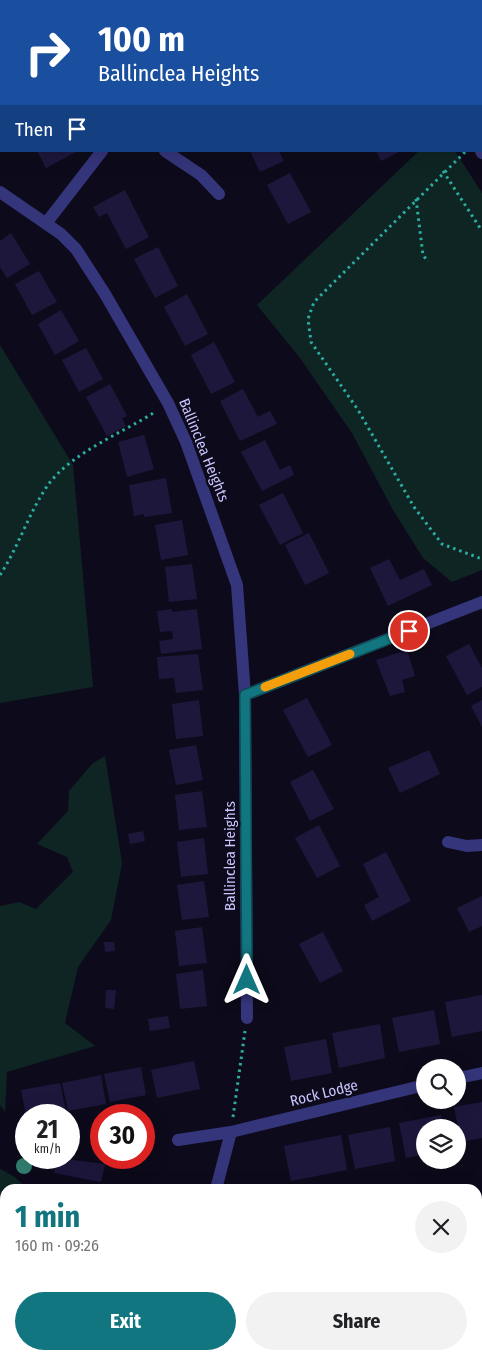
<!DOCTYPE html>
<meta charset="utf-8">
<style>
body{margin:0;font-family:"Fira Sans Condensed",sans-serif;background:#f2f2f2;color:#202124;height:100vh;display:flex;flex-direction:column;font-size:19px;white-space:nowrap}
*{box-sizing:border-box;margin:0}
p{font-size:16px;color:#757577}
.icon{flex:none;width:28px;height:28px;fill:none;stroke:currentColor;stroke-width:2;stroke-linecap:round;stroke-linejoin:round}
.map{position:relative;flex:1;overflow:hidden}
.panel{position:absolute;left:0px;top:1184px;width:482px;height:176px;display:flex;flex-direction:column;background:#fff;border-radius:15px 15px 0 0;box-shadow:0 5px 20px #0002}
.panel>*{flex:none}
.top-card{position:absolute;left:0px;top:0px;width:482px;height:152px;box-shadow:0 5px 20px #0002;background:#1a4fa0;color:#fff;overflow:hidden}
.tools{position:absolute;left:416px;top:1059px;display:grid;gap:10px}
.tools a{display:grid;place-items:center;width:50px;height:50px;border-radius:50%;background:#fff;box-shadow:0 5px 20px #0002;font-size:25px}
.speed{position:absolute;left:15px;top:1104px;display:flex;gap:10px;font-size:25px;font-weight:700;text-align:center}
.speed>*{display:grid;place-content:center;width:65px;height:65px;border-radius:50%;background:#fff;box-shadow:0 5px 20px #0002;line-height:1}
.speed small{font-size:12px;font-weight:400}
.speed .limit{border:8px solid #d22;background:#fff;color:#111}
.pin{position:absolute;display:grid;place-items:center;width:42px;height:42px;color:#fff;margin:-21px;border:2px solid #fff;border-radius:50%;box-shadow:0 1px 5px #0007}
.me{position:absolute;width:55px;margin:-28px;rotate:0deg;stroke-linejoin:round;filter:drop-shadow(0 0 4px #0008)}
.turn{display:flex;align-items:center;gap:18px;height:105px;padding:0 15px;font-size:22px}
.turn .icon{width:65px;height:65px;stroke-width:2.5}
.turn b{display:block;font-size:35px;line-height:42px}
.then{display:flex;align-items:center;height:48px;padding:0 15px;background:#0003;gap:10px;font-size:19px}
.round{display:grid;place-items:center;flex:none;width:52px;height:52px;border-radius:26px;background:#f2f2f2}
.overview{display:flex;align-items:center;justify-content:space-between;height:85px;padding:0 15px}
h1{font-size:30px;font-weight:700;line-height:38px;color:#127680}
.primary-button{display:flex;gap:10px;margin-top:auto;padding:10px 15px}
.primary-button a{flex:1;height:58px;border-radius:30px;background:#127680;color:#fff;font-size:20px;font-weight:700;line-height:58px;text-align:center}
.primary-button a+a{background:#f2f2f2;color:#202124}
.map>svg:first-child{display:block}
</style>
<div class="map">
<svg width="482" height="1359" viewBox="0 0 482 1359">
<rect width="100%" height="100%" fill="#0d0b1b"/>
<!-- green -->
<g fill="#0e2524">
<path d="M419,151H455L482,193V570L452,582L423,558L393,510L352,433L300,358L257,305Z"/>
<path d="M0,345L73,465L93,687L0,703Z"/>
<path d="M105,756L122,863L111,920L78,967L65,1023L95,1046L7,1072L5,1112L0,1105V906L19,902L36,909L73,872L67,857L37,844L68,811L69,791L93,763Z"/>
<path d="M0,1169L15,1177L27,1189H5V1269L0,1264Z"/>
<path d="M0,1288L5,1289V1355H122L121,1359H0Z"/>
<path d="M187,1355H214L223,1358L224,1355H260L259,1359H184Z"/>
<path d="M264,1355H345L353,1356V1359H264Z"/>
</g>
<!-- building -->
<g fill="#1d173c">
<path d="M37,151H78L46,168Z"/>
<path d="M250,151H279L284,161L260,172Z"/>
<path d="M376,151H401L381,161Z"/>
<path d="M290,173L311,212L288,224L267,185Z"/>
<path d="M125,190L149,237L126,249L107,213L99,217L93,207Z"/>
<path d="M11,233L30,264L7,278L0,267V241Z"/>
<path d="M158,247L178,286L155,298L134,259Z"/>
<path d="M39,271L57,302L32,315L15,284Z"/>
<path d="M187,294L208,334L185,346L164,307Z"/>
<path d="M61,310L79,341L55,355L38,324Z"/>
<path d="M214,342L235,382L211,394L191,355Z"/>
<path d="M86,348L103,379L79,392L62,360Z"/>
<path d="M110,384L127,416L122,418L126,426L107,436L86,397Z"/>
<path d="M243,389L258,417L270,411L277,424L240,441L220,401Z"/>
<path d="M144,435L154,469L127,477L118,442Z"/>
<path d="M265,440L280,470L290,465L294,475L262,491L241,452Z"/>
<path d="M166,478L172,513L144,517V514L134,516L129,485Z"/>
<path d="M283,493L303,533L280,545L259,505Z"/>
<path d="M182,520L188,555L161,560L155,525Z"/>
<path d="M309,533L329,573L305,585L285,545Z"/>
<path d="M389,559L400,580L424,569L432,585L388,606L370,568Z"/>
<path d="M192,564L197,599L169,602L165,567Z"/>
<path d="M172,609V612L197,609L202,649L161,654L159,641L173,639L172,631L160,632L157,611Z"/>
<path d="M469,644L482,668V687L467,695L446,656Z"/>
<path d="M407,650L415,676L402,680L405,692L390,696L376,660Z"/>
<path d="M198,654L203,690L176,693L174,678L159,679L157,657Z"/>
<path d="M307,698L332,745L308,757L283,710Z"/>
<path d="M199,700L203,736L176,739L172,704Z"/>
<path d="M482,700V727L471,706Z"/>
<path d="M196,745L203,780L176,785L169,750Z"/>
<path d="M429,750L440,774L400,793L388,768Z"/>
<path d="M313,770L334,809L310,821L290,782Z"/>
<path d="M202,791L207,827L179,830L175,795Z"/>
<path d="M319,825L340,866L317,878L295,838Z"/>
<path d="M143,831L145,841L130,844L128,834Z"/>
<path d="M204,838L208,874L181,877L177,842Z"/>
<path d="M386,852L411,901L372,921L364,905L379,897L363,864Z"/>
<path d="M204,881L209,917L182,920L177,885Z"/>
<path d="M482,896V926L469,932L457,908Z"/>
<path d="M202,927L207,963L179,966L175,931Z"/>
<path d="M323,932L343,971L320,983L299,944Z"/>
<path d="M104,942H114L115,951L105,952Z"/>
<path d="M203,970L207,1006L180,1009L176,974Z"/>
<path d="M106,990H116L114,1009L105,1008Z"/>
<path d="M482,995V1031L452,1037L445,1002Z"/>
<path d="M434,1010L440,1044L399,1052L392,1018Z"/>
<path d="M168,1016L170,1028L150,1031L148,1019Z"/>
<path d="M380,1024L385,1058L339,1068L332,1033Z"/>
<path d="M326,1039L332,1073L291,1081L284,1047Z"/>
<path d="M194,1061L200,1089L157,1098L151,1070Z"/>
<path d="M141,1067L146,1095L110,1102L104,1074Z"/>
<path d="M101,1075L106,1104L68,1111L62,1083Z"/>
<path d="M60,1083L66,1111L43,1115H26L21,1090Z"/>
<path d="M482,1102V1138L461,1142L454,1107Z"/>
<path d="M441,1115L443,1128H425V1154L406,1158L399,1123Z"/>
<path d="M390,1127L395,1161L355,1169L348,1135Z"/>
<path d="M341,1135L347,1170L291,1181L284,1146Z"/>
<path d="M57,1158L105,1164L101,1182L54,1173Z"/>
<path d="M478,1241L482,1253V1290L478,1291Z"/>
<rect x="0" y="1292" width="5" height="14"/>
<path d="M392,1355H419V1356L393,1359Z"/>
</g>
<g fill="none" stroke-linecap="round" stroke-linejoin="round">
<!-- path -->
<g stroke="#2bada1" stroke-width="3" stroke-dasharray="2.5 4" stroke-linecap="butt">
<path d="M465,152L314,302L308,319L311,342L358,410L414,507L442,544L482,559"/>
<path d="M443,171L482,231"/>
<path d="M416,199L423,255L428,262"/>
<path d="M0,575C19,546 29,512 48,485C71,453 122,433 155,412"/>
<path d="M233,1117L245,1031"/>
</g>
<!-- street -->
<g stroke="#35357b" stroke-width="12">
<path d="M15,0L16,1"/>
<path d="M383,0L384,1"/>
<path d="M195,1L196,0"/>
<path d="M165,151L201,175L219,194"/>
<path d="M481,151L482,153"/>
<path d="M0,192L61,234L76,249L105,294L168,403L186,442L237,585L245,695L247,1018"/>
<path d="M47,222L102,151"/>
<path d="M245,695L482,602"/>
<path d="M448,842L467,846L482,845"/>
<path d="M458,1078L482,1073"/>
<path d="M178,1140L231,1132L425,1085"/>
<path d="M216,1189L231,1132"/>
<path d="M173,1359L174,1355"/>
</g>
</g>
<!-- trees -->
<circle fill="#328071" cx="24" cy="1166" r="8"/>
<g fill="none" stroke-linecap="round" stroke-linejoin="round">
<!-- route casing -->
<g stroke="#0c4d53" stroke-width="12">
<path id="route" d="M247,980L245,695L409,631"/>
</g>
<!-- route -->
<use href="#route" stroke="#127680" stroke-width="9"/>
<!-- slow -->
<path stroke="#f59e0b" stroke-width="9" d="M265,687L350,654"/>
</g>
<g text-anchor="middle" stroke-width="5" stroke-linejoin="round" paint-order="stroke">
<!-- street labels -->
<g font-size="15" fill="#cac5ff" stroke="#0d0b1b">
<text transform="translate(204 450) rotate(68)" y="5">Ballinclea Heights</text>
<text transform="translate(230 856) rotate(-90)" y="5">Ballinclea Heights</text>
<text transform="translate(324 1093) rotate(-14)" y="5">Rock Lodge</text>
</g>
</g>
</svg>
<div class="tools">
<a><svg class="icon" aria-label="search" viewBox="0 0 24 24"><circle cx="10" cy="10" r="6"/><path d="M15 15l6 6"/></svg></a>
<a><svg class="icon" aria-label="layers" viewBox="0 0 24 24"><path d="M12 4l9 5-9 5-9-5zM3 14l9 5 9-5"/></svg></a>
</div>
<div class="speed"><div>21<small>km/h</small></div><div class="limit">30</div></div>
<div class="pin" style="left:409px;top:631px;background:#d93025"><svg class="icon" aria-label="arrive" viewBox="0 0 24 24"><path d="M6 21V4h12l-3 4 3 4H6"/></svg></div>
<svg class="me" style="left:247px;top:980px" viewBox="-20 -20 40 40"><path d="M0-17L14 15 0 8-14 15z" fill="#127680" stroke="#fff" stroke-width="4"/></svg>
<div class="top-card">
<div class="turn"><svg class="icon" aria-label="right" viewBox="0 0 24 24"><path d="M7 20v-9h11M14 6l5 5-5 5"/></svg><div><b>100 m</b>Ballinclea Heights</div></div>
<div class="then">Then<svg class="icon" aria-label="arrive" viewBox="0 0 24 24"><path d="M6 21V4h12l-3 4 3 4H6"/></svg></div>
</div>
<section class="panel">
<div class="overview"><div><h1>1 min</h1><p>160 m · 09:26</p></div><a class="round"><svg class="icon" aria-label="close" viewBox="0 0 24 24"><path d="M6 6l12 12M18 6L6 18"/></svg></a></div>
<div class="primary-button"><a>Exit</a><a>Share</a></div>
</section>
</div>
